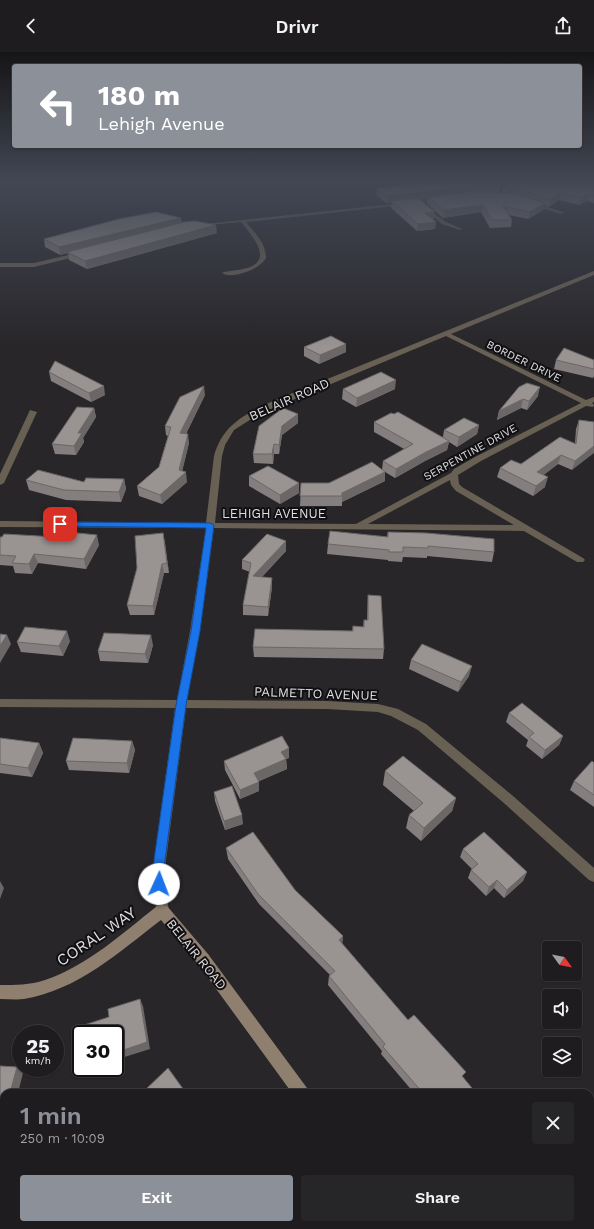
<!DOCTYPE html>
<meta charset="utf-8">
<style>
body{margin:0;font-family:"Work Sans",sans-serif;background:#262528;color:#f1f3f6;height:100vh;display:flex;flex-direction:column;font-size:15px;white-space:nowrap}
*{box-sizing:border-box;margin:0}
p{font-size:13px;color:#a1a1a4}
.icon{flex:none;width:22px;height:22px;fill:none;stroke:currentColor;stroke-width:2;stroke-linecap:round;stroke-linejoin:round}
.map{position:relative;flex:1;overflow:hidden}
.side{position:absolute;left:0px;top:1037px;width:594px;height:140px;display:flex;flex-direction:column;background:#1e1c1f;border-radius:12px 12px 0 0;box-shadow:0 1px 3px #0004,0 0 0 1px #3c3a3d}
.side>*{flex:none}
.top-card{position:absolute;left:12px;top:12px;width:570px;height:84px;border-radius:4px;box-shadow:0 1px 3px #0004,0 0 0 1px #3c3a3d;background:#8c9099;color:#fff;overflow:hidden}
.needle{width:26px;rotate:123deg}
.tools{position:absolute;left:542px;top:889px;display:grid;gap:8px}
.tools a{display:grid;place-items:center;width:40px;height:40px;border-radius:4px;background:#1e1c1f;box-shadow:0 1px 3px #0004,0 0 0 1px #3c3a3d;font-size:20px}
.speed{position:absolute;left:12px;top:973px;display:flex;gap:8px;font-size:20px;font-weight:700;text-align:center}
.speed>*{display:grid;place-content:center;width:52px;height:52px;border-radius:50%;background:#1e1c1f;box-shadow:0 1px 3px #0004,0 0 0 1px #3c3a3d;line-height:1}
.speed small{font-size:10px;font-weight:400}
.speed .limit{border:2px solid #111;border-radius:6px;background:#fff;color:#111}
.pin{position:absolute;display:grid;place-items:center;width:34px;height:34px;color:#fff;margin:-17px;border-radius:8px;box-shadow:0 2px 6px #0006}
.me{position:absolute;width:44px;margin:-22px;rotate:2deg;stroke-linejoin:round;filter:drop-shadow(0 0 3px #0008)}
.turn{display:flex;align-items:center;gap:14px;height:84px;padding:0 20px;font-size:18px}
.turn .icon{width:52px;height:52px;stroke-width:2.5}
.turn b{display:block;font-size:28px;line-height:34px}
.round{display:grid;place-items:center;flex:none;width:42px;height:42px;border-radius:4px;background:#262528}
.overview{display:flex;align-items:center;justify-content:space-between;height:68px;padding:0 20px}
h1{font-size:24px;font-weight:600;line-height:30px;color:#8c9099}
.primary-button{display:flex;gap:8px;margin-top:auto;padding:8px 20px}
.primary-button a{flex:1;height:46px;border-radius:4px;background:#8c9099;color:#fff;font-size:16px;font-weight:600;line-height:46px;text-align:center}
.primary-button a+a{background:#262528;color:#f1f3f6}
header{display:flex;justify-content:space-between;align-items:center;height:52px;padding:0 20px;background:#1e1c1f;font-size:18px;font-weight:600}
.map>svg:first-child{display:block}
</style>
<header><svg class="icon" aria-label="back" viewBox="0 0 24 24"><path d="M15 5l-7 7 7 7"/></svg>Drivr<svg class="icon" aria-label="share" viewBox="0 0 24 24"><path d="M12 15V3M7 8l5-5 5 5M5 13v7h14v-7"/></svg></header>
<div class="map">
<svg width="594" height="1177" viewBox="0 0 594 1177">
<rect width="100%" height="100%" fill="#282629"/>
<g fill="none" stroke-linecap="round" stroke-linejoin="round">
<!-- street -->
<g fill="#696054" fill-rule="evenodd">
<path d="M440,147L442,149L246,170C255,181 266,191 266,206C260,217 233,228 222,221C228,218 237,219 243,217C276,210 253,185 241,170L198,174L196,173Z"/>
<path d="M531,150L564,160V161L560,162L529,152Z"/>
<path d="M423,153L446,170L462,177L460,178L442,172L421,155Z"/>
<path d="M81,200L83,201V203L34,215H0V211H34Z"/>
<path d="M594,219V223L451,282L586,348L594,345V350L592,351L594,353L593,355L586,354L481,409L458,423L459,432L462,435L583,506L585,508L583,510H577L524,479L214,476L200,579L187,648L327,649L378,652L398,657L426,672L513,744L594,816V830L589,828L505,752L418,678L391,664L378,660L327,657L186,656L166,808L165,832L169,859L167,864L162,865L157,864L153,832L154,808L175,656L0,655V647L177,648L190,579L206,476L0,475V469L206,471L214,404C223,372 245,362 273,349ZM446,284L581,351L475,405L454,417L451,421L356,472L215,471L222,404L225,393L234,378L259,362ZM450,428L451,433L456,439L514,473L368,472Z"/>
<path d="M30,358L37,360L4,431L0,433V422Z"/>
</g>
<!-- secondary -->
<g fill="#8f7f6e" fill-rule="evenodd">
<path d="M162,853L167,854L208,902L307,1036L310,1041H292L198,912L161,868C119,900 78,938 24,947C17,948 8,947 0,947V933C15,933 30,933 45,928C87,914 123,881 157,854Z"/>
<path d="M393,1173H412L414,1177H395Z"/>
</g>
</g>
<!-- wall -->
<g fill="#847e7e">
<path d="M424,131L500,136L499,141H502L503,136L594,131V151L587,149L579,153L559,148L549,155L544,153L543,158L528,167L509,163L512,168L511,175L490,176L481,160L443,166L427,152V147L420,148L434,167H433L436,170L435,177L417,179L391,156L392,151H386L376,143L377,136Z"/>
<path d="M182,170L217,181L87,217L69,208L68,201L60,203L45,195L44,187Z"/>
<path d="M346,292V300L319,312L304,304V295Z"/>
<path d="M556,308H594V324L593,326L554,317Z"/>
<path d="M49,320L105,343L91,350L51,329Z"/>
<path d="M519,335L538,344L527,358L521,356L497,368L499,359Z"/>
<path d="M343,337H395L356,355L342,347Z"/>
<path d="M205,343L186,382L189,391L182,419L187,430L162,452L139,444L137,434L159,415L168,384L166,383L165,374Z"/>
<path d="M94,356L96,365L83,386L84,390L76,403L55,402L52,392Z"/>
<path d="M298,362V371L282,383L279,402H274L273,412L254,411L253,402Z"/>
<path d="M579,368L594,370L572,418L558,412L543,423L545,435L533,444L497,425L500,416L521,412L575,391L576,377Z"/>
<path d="M374,370L443,385L444,378L479,373L477,382L457,395L449,390L447,398L425,409L395,426L385,420V429L342,450V454H300L301,431H329L382,418L383,409L404,397L374,380Z"/>
<path d="M249,424L299,431V441L280,452L249,434Z"/>
<path d="M124,427L126,437L121,450L66,448L29,438L26,428L84,430Z"/>
<path d="M388,480L494,500L492,510L427,504V506L403,505L402,510L388,509V508L327,502L328,492L387,485Z"/>
<path d="M163,481L169,521H164L154,563H130L127,553Z"/>
<path d="M0,485L99,493L86,517L38,511L32,522L15,521L13,514L0,513Z"/>
<path d="M286,489V499L262,525L272,526V535L268,564L243,563V553L250,520L242,517V508Z"/>
<path d="M368,543L384,597L383,607L254,605L253,595L352,579L353,574L363,575L364,568H367Z"/>
<path d="M70,589L63,604L21,600L17,590Z"/>
<path d="M153,593L148,611L100,609L98,599Z"/>
<path d="M411,608L469,624L458,640L409,617Z"/>
<path d="M509,661L563,684L559,693L542,707L526,694L528,688L506,670Z"/>
<path d="M0,686L39,691L43,701L32,725L0,721Z"/>
<path d="M132,689L135,698L129,721L69,718L66,709Z"/>
<path d="M289,696V706L286,707L287,717L259,729V739L240,747L225,718L224,709Z"/>
<path d="M594,711V755L570,738L574,729Z"/>
<path d="M385,719L456,746L452,759L421,789L406,776L409,763L414,759L383,733Z"/>
<path d="M214,740L243,772L225,778L215,749Z"/>
<path d="M226,796L295,838L343,884L342,891L408,968L463,1025L476,1041H414L381,1002L382,999L328,933L329,924L330,923L259,852L228,807Z"/>
<path d="M463,797L527,820L523,829L504,846L494,836L486,844L468,826L471,818L472,817L460,805Z"/>
<path d="M0,1014L17,1015L23,1021L4,1041V1060L0,1059Z"/>
<path d="M550,1173H590L594,1177H553Z"/>
</g>
<!-- shaded-wall -->
<g fill="#6b6766">
<path d="M470,135L469,143L428,145L427,147L394,150L392,149V151H386V144Z"/>
<path d="M560,141L559,148L549,155L550,147Z"/>
<path d="M588,142L587,149L579,153L581,146Z"/>
<path d="M545,151L543,158L528,167L530,160Z"/>
<path d="M483,153L481,160L443,166L444,158Z"/>
<path d="M435,160L434,167L425,168V161Z"/>
<path d="M181,166L182,173L67,200L68,201L60,203L59,195Z"/>
<path d="M436,170L435,177L417,179L418,172Z"/>
<path d="M216,173L217,181L87,217L85,209Z"/>
<path d="M346,292V300L319,312L320,303Z"/>
<path d="M396,328L395,337L356,355L357,346Z"/>
<path d="M104,334L105,343L91,350L89,341Z"/>
<path d="M204,334L205,343L181,391L180,381Z"/>
<path d="M540,335L538,344L527,358L529,349Z"/>
<path d="M523,347L521,356L497,368L499,359Z"/>
<path d="M94,356L96,365L83,386L84,390L76,403L74,394L78,381Z"/>
<path d="M298,362V371L282,383L279,402V393L282,374Z"/>
<path d="M479,373L477,382L457,395L459,385Z"/>
<path d="M188,382L189,391L181,424L186,420L187,430L162,452L160,443L179,418Z"/>
<path d="M449,389L447,398L425,409L395,426L396,417L426,400Z"/>
<path d="M274,392V402L273,412L272,402Z"/>
<path d="M594,394V401L572,418L575,409Z"/>
<path d="M561,403L558,412L535,430L537,420Z"/>
<path d="M385,420V429L342,450V441Z"/>
<path d="M548,425L545,435L533,444L536,434Z"/>
<path d="M124,427L126,437L121,450L119,440Z"/>
<path d="M299,431V441L280,452V443Z"/>
<path d="M163,481L165,490L169,521L167,511Z"/>
<path d="M97,483L99,493L86,517L84,507Z"/>
<path d="M286,489V499L253,534V524Z"/>
<path d="M34,502L38,511L32,522L29,512Z"/>
<path d="M162,512L164,521L154,563L153,554Z"/>
<path d="M272,526V535L268,564V555Z"/>
<path d="M67,579L70,589L63,604L59,594Z"/>
<path d="M7,583L11,592L0,611V594Z"/>
<path d="M151,583L153,593L148,611L145,602Z"/>
<path d="M472,614L469,624L458,640L461,630Z"/>
<path d="M563,684L559,693L542,707L545,698Z"/>
<path d="M132,689L135,698L129,721L127,711Z"/>
<path d="M39,691L43,701L32,725L28,716Z"/>
<path d="M289,696V706L282,709L281,700Z"/>
<path d="M286,707L287,717L255,731L254,721Z"/>
<path d="M259,730V739L240,747V738Z"/>
<path d="M456,746L452,759L421,789L424,776Z"/>
<path d="M242,763L243,772L225,778L224,769Z"/>
<path d="M527,820L523,829L504,846L507,838Z"/>
<path d="M497,828L494,836L486,844L489,835Z"/>
<path d="M0,829L4,836L0,847Z"/>
<path d="M343,884L342,894L339,888Z"/>
<path d="M140,947L143,954L150,997L115,1008V1001Z"/>
<path d="M17,1015L23,1021L18,1041H10Z"/>
<path d="M85,1016H92L87,1018Z"/>
<path d="M289,1173H291L289,1177H288Z"/>
</g>
<!-- building -->
<g fill="#999392" stroke="#6b6766">
<path d="M424,131H498L500,136L470,135L386,144L377,136Z"/>
<path d="M509,131H594V144L588,142L581,146L560,141L550,147L516,137L503,136Z"/>
<path d="M470,140L515,141L545,151L530,160L503,154L512,168H492L483,153L444,158L428,145Z"/>
<path d="M418,146L435,160L425,161L436,170L418,172L392,149Z"/>
<path d="M156,160L181,166L59,195L44,187L119,167Z"/>
<path d="M195,169L216,173L85,209L67,200L184,170Z"/>
<path d="M331,284L346,292L320,303L304,295Z"/>
<path d="M564,296L594,308V317L556,308Z"/>
<path d="M55,309L104,334L89,341L49,320Z"/>
<path d="M381,320L396,328L357,346L343,337Z"/>
<path d="M527,331L540,335L529,349L523,347L499,359L519,335Z"/>
<path d="M204,334L180,381L188,382L179,418L186,420L160,443L137,434L159,415L171,375L165,374L180,345Z"/>
<path d="M77,355L94,356L78,381H82L74,394L52,392Z"/>
<path d="M283,356L298,362L282,374L279,393L274,392L272,402H253L259,374Z"/>
<path d="M398,360L449,389L426,400L396,417L383,409L413,392L374,370L391,361L394,362Z"/>
<path d="M464,366L479,373L459,385L444,378Z"/>
<path d="M579,368L594,370V394L575,409L561,403L537,420L548,425L536,434L500,416L511,408L521,412L560,385L576,392Z"/>
<path d="M372,410L385,420L342,441V444H300L301,431H329Z"/>
<path d="M268,414L299,431L280,443L249,424Z"/>
<path d="M38,418L84,430L86,426L124,427L119,440L64,438L26,428Z"/>
<path d="M330,479L388,485V480L426,481L494,487V500L428,494V496L403,495V500H389V498L328,492Z"/>
<path d="M68,480L97,483L84,507L34,502L29,512L12,511L16,504L0,503V485H2L4,482L56,485L57,483L66,484Z"/>
<path d="M163,481L167,511L162,512L153,554L127,553L137,516L135,484Z"/>
<path d="M267,482L286,489L253,524L272,526L268,555L243,553L251,511L242,508Z"/>
<path d="M368,543L381,544L384,597L253,595L255,577L353,579V574L364,575V568H368Z"/>
<path d="M25,575L67,579L59,594L17,590Z"/>
<path d="M104,581L151,583L145,602L98,599Z"/>
<path d="M0,582L7,583L0,594Z"/>
<path d="M422,592L472,614L461,630L411,608Z"/>
<path d="M522,651L563,684L545,698L529,685L534,681L509,661Z"/>
<path d="M282,684L289,696L281,700L286,707L254,721L259,730L240,738L224,709Z"/>
<path d="M0,686L39,691L28,716L0,712Z"/>
<path d="M73,686L132,689L127,711L66,709Z"/>
<path d="M403,704L456,746L424,776L409,763L423,751L385,719Z"/>
<path d="M592,709L594,711V743L574,729Z"/>
<path d="M232,734L242,763L224,769L214,740Z"/>
<path d="M253,780L295,838L343,884L339,888L408,968L414,963L466,1020L462,1024L476,1041H423L383,995L385,992L329,924L335,919L258,842L226,796Z"/>
<path d="M484,780L527,820L507,838L497,828L489,835L471,818L478,812L463,797Z"/>
<path d="M140,947L147,990L115,1001V982H81V1000L78,975L109,965L108,957Z"/>
<path d="M0,1014L17,1015L10,1041H4V1055L0,1054Z"/>
<path d="M168,1016L186,1041H142Z"/>
<path d="M590,1148L594,1153V1177H566L563,1173H590Z"/>
<path d="M240,1173H289L288,1177H239Z"/>
</g>
<!-- sky -->
<linearGradient id="sky" x2="0" y2="1"><stop stop-color="#161517"/><stop offset="0.44" stop-color="#424754"/><stop offset="1" stop-color="#424754" stop-opacity="0"/></linearGradient>
<rect width="594" height="295" fill="url(#sky)"/>
<!-- route -->
<path fill="#1a73e8" stroke="#114b97" d="M60,470L210,471L214,473L200,579L186,653L165,808L163,836L159,838L155,836L153,832L154,808L176,653L191,579L206,476L57,474V471Z"/>
<g text-anchor="middle" stroke-width="4" stroke-linejoin="round" paint-order="stroke">
<!-- far-street labels -->
<g font-size="11" fill="#e0dee0" stroke="#100f11">
<text transform="translate(524 309) rotate(26)" y="4">BORDER DRIVE</text>
<text transform="translate(470 400) rotate(-29)" y="4">SERPENTINE DRIVE</text>
</g>
<!-- street labels -->
<g font-size="13" fill="#e0dee0" stroke="#100f11">
<text transform="translate(289 347) rotate(-24)" y="5">BELAIR ROAD</text>
<text x="274" y="466">LEHIGH AVENUE</text>
<text transform="translate(316 641) rotate(2)" y="5">PALMETTO AVENUE</text>
<text transform="translate(197 902) rotate(51)" y="5">BELAIR ROAD</text>
</g>
<!-- near-street labels -->
<g font-size="16" fill="#e0dee0" stroke="#100f11">
<text transform="translate(96 884) rotate(-34)" y="6">CORAL WAY</text>
</g>
</g>
</svg>
<div class="tools">
<a><svg class="needle" viewBox="-14 -14 28 28"><path d="M0-13l5 13h-10z" fill="#e53935"/><path d="M0 13l5-13h-10z" fill="#a1a1a4"/></svg></a>
<a><svg class="icon" aria-label="sound" viewBox="0 0 24 24"><path d="M4 9h4l5-4v14l-5-4H4zM17 9q2 3 0 6"/></svg></a>
<a><svg class="icon" aria-label="layers" viewBox="0 0 24 24"><path d="M12 4l9 5-9 5-9-5zM3 14l9 5 9-5"/></svg></a>
</div>
<div class="speed"><div>25<small>km/h</small></div><div class="limit">30</div></div>
<div class="pin" style="left:60px;top:472px;background:#d93025"><svg class="icon" aria-label="arrive" viewBox="0 0 24 24"><path d="M6 21V4h12l-3 4 3 4H6"/></svg></div>
<svg class="me" style="left:159px;top:832px" viewBox="-20 -20 40 40"><circle r="19" fill="#fff"/><path d="M0-13L10 11 0 6-10 11z" fill="#1a73e8"/></svg>
<div class="top-card">
<div class="turn"><svg class="icon" aria-label="left" viewBox="0 0 24 24"><path d="M17 20v-9H6M10 6l-5 5 5 5"/></svg><div><b>180 m</b>Lehigh Avenue</div></div>
</div>
<section class="side">
<div class="overview"><div><h1>1 min</h1><p>250 m · 10:09</p></div><a class="round"><svg class="icon" aria-label="close" viewBox="0 0 24 24"><path d="M6 6l12 12M18 6L6 18"/></svg></a></div>
<div class="primary-button"><a>Exit</a><a>Share</a></div>
</section>
</div>
